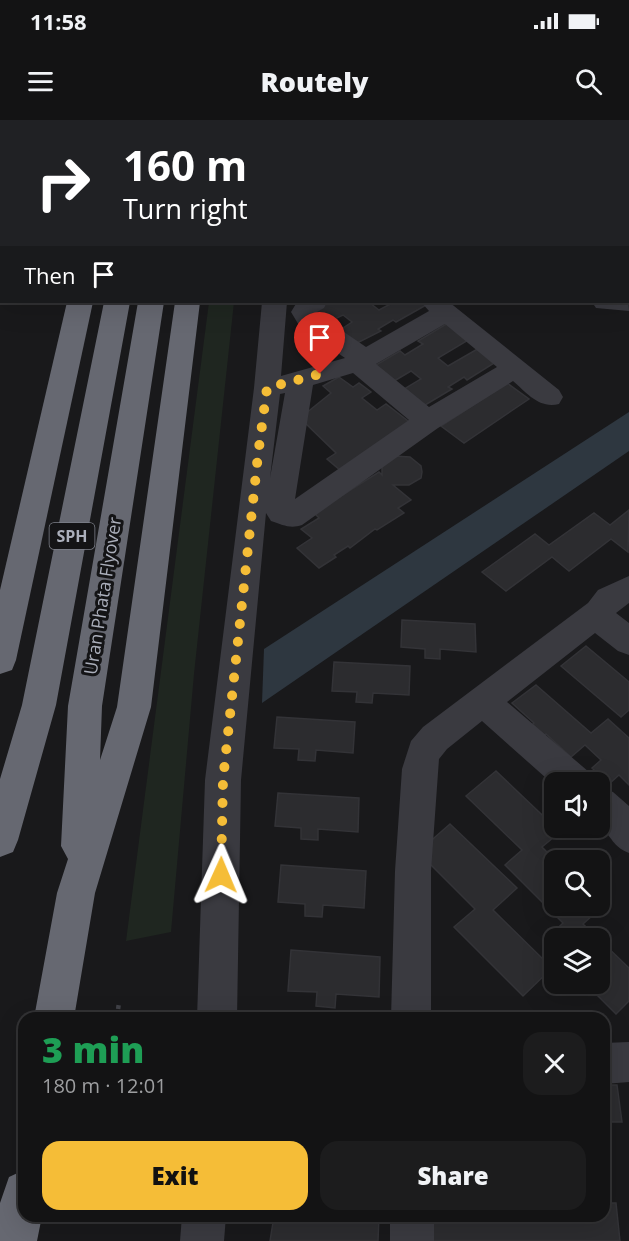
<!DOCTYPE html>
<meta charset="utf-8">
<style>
body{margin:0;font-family:"Open Sans",sans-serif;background:#1c1c1d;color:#f1f3f6;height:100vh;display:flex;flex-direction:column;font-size:22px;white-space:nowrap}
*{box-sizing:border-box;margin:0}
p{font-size:20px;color:#9d9ea0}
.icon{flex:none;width:33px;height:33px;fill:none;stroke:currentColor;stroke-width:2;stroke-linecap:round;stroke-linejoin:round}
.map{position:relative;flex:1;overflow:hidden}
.panel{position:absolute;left:18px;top:892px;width:592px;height:210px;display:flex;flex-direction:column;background:#131314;border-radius:18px;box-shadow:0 6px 24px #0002,0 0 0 2px #323234}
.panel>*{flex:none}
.hud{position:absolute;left:0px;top:0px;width:630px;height:183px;box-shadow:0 6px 24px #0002,0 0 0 2px #323234;background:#202124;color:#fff;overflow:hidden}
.tools{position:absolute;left:544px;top:652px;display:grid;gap:12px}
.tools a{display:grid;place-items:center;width:66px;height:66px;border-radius:12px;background:#131314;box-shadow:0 6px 24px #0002,0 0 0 2px #323234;font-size:30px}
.pin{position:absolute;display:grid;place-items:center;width:51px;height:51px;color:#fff;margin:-62px -26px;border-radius:50% 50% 50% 0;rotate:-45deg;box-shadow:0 0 6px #0007}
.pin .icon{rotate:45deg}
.me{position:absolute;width:66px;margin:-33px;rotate:1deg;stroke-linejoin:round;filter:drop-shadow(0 0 4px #0008)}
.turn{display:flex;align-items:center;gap:21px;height:126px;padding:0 24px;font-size:27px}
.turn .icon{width:78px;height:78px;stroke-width:2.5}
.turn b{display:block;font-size:42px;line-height:51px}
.then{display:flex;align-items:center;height:57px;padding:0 24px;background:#0003;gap:12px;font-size:22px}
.round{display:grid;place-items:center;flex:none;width:63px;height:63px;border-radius:18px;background:#1c1c1d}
.overview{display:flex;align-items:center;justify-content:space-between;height:102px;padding:0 24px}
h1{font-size:36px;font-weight:800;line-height:45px;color:#1e9e55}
.button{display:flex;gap:12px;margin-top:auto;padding:12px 24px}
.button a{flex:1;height:69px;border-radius:18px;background:#f5bd37;color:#111;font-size:24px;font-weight:800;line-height:69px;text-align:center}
.button a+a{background:#1c1c1d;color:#f1f3f6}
.status{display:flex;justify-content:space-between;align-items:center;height:42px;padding:0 30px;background:#131314;direction:ltr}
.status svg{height:16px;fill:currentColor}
header{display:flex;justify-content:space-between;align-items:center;height:78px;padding:0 24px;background:#131314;font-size:27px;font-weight:800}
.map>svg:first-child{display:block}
</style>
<div class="status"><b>11:58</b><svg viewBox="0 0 49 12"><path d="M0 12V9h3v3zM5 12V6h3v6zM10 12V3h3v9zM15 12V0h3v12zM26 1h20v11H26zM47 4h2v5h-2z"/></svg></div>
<header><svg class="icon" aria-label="menu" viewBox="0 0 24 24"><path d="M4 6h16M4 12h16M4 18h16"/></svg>Routely<svg class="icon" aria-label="search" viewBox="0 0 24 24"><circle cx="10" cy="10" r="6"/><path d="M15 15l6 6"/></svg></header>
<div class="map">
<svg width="629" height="1121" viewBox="0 0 629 1121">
<rect width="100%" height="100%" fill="#19191b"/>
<!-- green -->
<path fill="#1f2620" d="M209,182H234L194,554L171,812L126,821Z"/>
<!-- water -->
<path fill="#2e3740" d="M629,292V331L262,583L264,529Z"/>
<!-- building -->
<g fill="#2c2c2f" stroke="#333337" stroke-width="1.5">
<path d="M326,182H372L370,183L379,190L394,182H424L428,184L396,202L393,200L378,209L381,211L353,225L337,212L352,202L343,195L328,202L313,190Z"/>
<path d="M448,203L470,219L438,238L448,246L481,227L499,240L467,260L464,257L448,267L452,269L420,288L399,272L421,259L411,251L389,264L369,249L400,231L405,235L423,224L418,221Z"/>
<path d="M339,257L353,267L359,263L371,272L362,278L377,290L386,284L412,304L340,350L327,339L336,333L300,298L331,273L323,266Z"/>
<path d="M507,263L529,279L464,323L441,306Z"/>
<path d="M394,336L410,337L421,346L422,352L421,358L409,365H393L411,380L398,388L404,393L377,410L375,409L350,428L348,426L334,435L336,437L319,448L297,428L312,418L301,409L319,398L314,393L379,352L382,355V344Z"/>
<path d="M629,390L628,432L611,419L569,451L552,437L506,471L482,452L535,414L549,425L594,393L610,405Z"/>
<path d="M402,500L475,504L476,532L440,529V539L425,538V529L401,527Z"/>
<path d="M586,526L629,562V590L621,597L561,546Z"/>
<path d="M334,542L410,546L409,575L373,573L372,583L356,582L357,572L332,571Z"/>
<path d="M536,565L591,613L608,599L629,618V665L619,655L609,664L592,648L601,640L585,625L571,637L546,614L536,621L525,611L534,603L512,583Z"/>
<path d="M277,597L355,602L353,633L316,630L315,641L298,640L299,629L274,628Z"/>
<path d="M496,651L560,712L542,727L556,741L555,786H600V783L603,786L583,804L599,819H555V832L544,821L563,803L505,745L522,730L466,676Z"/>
<path d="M278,673L359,678L358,712L318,709V720L301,719V708L275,706Z"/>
<path d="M450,704L517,768L493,790L552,848L523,876L454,807L475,789L418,732Z"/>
<path d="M281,745L366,751L364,788L323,785L322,797L305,796V784L278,782Z"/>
<path d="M600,820L629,848V881L616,894L586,864H600Z"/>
<path d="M291,830L380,837L379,877L336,874L335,888L316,886L317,872L288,871Z"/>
<path d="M604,965H617L622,1002H604Z"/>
<path d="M604,1083H616L620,1121H431V1096H604Z"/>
<path d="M274,1096H379L378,1121H270Z"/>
</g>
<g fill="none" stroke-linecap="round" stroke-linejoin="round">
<!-- path -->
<path stroke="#404147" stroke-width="4.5" stroke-dasharray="4 5" stroke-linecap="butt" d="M117,898L119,882"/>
<!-- minor -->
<g fill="#3a3a40" fill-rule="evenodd">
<rect x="40" y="0" width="22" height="2"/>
<rect x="275" y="0" width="22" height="2"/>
<path d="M356,0H399L400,2H355Z"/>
<rect x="628" y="8" width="1" height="14"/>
<rect x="0" y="62" width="2" height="14"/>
<rect x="628" y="122" width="1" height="14"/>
<path d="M2,156V177H0V157Z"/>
<path d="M628,175L629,191L596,188L592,182H628Z"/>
<path d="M262,182H287L281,256L345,238L300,207L291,192L297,182H327L324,188L317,192L319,195L366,227L429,191L421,182H449L559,270L563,277L559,284C539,289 527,273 513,261L438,308L302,405C290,409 283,405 271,401L266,393L241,660L237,898H197L205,660L254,268ZM445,204L497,247L429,287L376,244ZM353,253L409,300L295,379L313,265ZM285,273L270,358L280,274Z"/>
<path d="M629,456V483L616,493L629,503V535L618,531L595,513L507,582L589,652L595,663H555V666L482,601L447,629L439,639L431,751V898H391L395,751L402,649L411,621L423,607L588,483L598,470Z"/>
<path d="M600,667L613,672L629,686V733C613,727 612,717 600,706Z"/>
<path d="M629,922V962L604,964V923Z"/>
<path d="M182,1096H226L224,1121H180Z"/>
<rect x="390" y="1096" width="44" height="25"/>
</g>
<!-- highway -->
<g fill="#666871" fill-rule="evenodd">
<rect x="109" y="0" width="22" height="2"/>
<rect x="140" y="0" width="22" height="2"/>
<path d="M170,0H192L170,2Z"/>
<rect x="201" y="0" width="22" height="2"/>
<path d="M67,182H93L16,540L12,550L0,554V470Z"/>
<path d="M104,182H130L56,585L18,720L13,732L0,737V659L22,585Z"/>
<path d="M138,182H164L102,586L100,640L117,587L175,182H200L151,587L95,773L74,898H34L57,773L68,739L61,726L68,586Z"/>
<path d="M24,1050V1096H42L37,1121H0V1083L9,1057Z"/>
</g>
</g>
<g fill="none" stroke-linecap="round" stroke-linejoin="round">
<!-- route -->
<path stroke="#f5bd37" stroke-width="10" stroke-dasharray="0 18" d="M221,755L223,660L258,335L267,268L320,254"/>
</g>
<g text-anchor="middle" stroke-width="6" stroke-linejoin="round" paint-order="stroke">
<!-- shield labels -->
<rect fill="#141416" stroke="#7e808a" stroke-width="1.5" x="49.5" y="403" width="45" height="26" rx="4.5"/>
<g font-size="16" font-weight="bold" fill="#abafbb">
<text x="72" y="422">SPH</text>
</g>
<!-- street labels -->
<g font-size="18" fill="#abafbb" stroke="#141416">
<text transform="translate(103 476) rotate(-81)" y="6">Uran Phata Flyover</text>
</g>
</g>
</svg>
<div class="tools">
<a><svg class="icon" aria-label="sound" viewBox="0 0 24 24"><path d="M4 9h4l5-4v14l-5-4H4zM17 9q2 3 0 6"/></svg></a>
<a><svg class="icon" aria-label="search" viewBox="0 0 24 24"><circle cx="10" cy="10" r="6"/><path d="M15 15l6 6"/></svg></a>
<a><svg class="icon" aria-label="layers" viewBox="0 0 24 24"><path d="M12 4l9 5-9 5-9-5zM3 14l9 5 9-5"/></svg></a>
</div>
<div class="pin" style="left:320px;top:254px;background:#d93025"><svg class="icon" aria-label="arrive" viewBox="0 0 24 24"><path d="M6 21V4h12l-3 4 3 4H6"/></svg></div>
<svg class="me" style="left:221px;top:755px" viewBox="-20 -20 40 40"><path d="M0-17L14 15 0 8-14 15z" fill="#f5bd37" stroke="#fff" stroke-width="4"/></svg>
<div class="hud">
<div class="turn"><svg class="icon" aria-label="right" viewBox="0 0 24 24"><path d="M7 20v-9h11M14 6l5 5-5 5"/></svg><div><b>160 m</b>Turn right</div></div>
<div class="then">Then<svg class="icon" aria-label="arrive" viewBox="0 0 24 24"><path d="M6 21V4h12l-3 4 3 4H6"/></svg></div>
</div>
<section class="panel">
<div class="overview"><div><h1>3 min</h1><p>180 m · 12:01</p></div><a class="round"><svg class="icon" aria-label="close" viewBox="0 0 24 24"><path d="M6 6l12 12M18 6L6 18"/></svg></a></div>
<div class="button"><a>Exit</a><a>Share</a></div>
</section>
</div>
